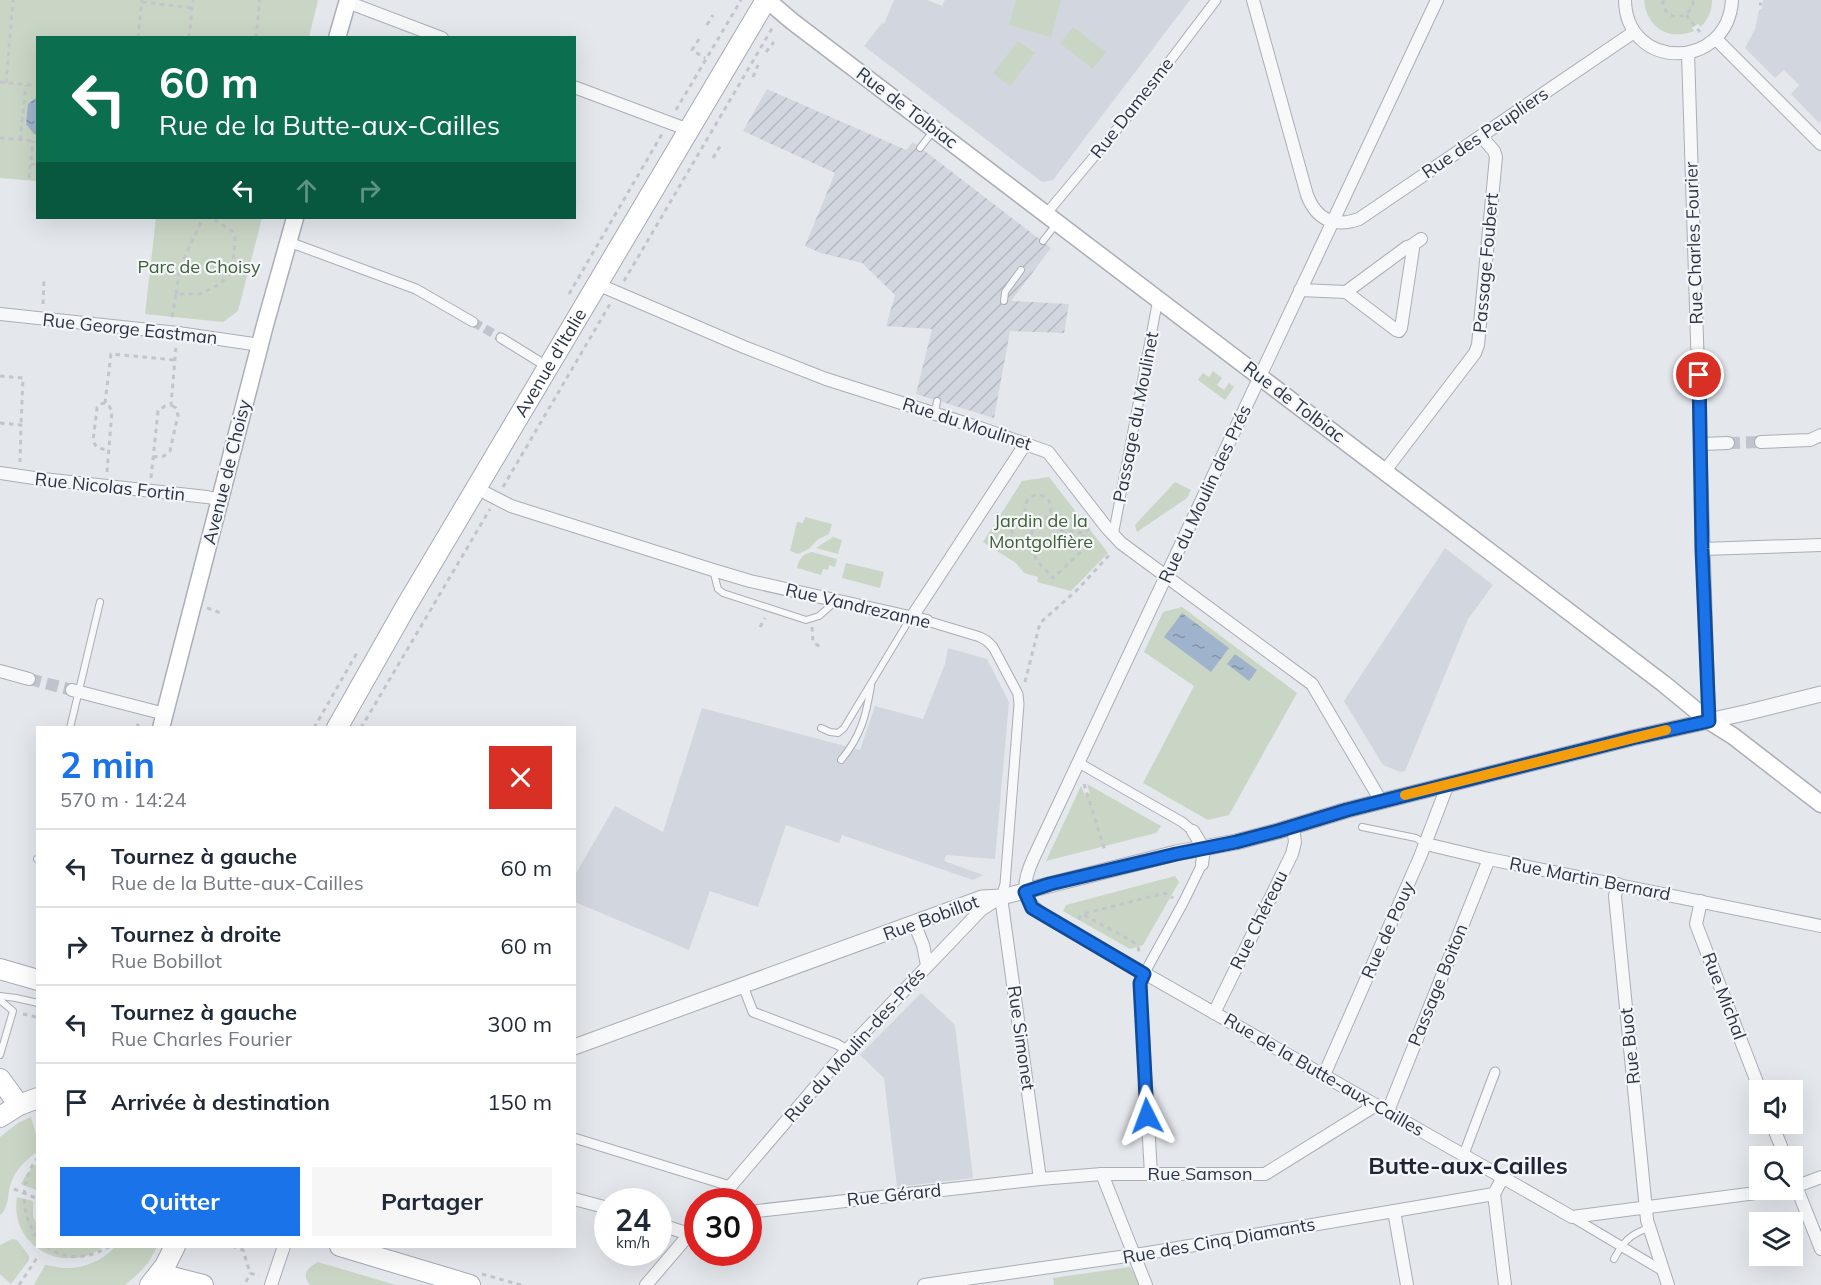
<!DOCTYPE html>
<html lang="fr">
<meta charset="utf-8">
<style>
body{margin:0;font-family:Mulish,sans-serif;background:#f6f6f7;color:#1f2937;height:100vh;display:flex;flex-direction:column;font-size:22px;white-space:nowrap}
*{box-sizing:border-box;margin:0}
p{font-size:20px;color:#747a83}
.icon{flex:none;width:33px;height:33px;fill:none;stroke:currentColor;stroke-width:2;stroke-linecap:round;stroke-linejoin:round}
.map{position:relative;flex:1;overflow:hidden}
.sheet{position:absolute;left:36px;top:726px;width:540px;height:522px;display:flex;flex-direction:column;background:#fff;border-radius:0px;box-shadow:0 6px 24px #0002}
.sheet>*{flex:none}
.top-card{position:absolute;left:36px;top:36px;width:540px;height:183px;border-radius:0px;box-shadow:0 6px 24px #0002;background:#0b6e4f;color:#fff;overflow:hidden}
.fabs{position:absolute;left:1749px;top:1080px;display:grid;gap:12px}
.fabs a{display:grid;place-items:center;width:54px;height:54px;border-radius:0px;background:#fff;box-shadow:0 6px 24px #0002;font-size:30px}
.speed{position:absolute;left:594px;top:1188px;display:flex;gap:12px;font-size:30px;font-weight:700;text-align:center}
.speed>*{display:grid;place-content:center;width:78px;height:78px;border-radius:50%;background:#fff;box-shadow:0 6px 24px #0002;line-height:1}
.speed small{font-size:15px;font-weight:400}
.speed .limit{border:9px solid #d22;background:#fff;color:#111}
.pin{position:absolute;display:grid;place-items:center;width:51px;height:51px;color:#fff;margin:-26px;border:3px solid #fff;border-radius:50%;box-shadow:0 2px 6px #0007}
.me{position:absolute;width:66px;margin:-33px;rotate:357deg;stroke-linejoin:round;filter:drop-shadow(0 0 4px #0008)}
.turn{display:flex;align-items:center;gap:21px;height:126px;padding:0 24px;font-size:27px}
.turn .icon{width:78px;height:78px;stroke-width:2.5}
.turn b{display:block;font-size:42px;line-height:51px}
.lanes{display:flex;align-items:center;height:57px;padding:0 24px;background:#0003;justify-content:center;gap:30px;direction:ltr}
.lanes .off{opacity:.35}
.round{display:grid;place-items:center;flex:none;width:63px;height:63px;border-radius:0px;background:#f6f6f7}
.headline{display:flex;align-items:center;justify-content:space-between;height:102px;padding:0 24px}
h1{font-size:36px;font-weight:700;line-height:45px;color:#1a73e8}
.primary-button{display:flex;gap:12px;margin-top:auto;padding:12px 24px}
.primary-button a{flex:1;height:69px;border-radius:0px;background:#1a73e8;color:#fff;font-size:24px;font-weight:700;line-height:69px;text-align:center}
.primary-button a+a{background:#f6f6f7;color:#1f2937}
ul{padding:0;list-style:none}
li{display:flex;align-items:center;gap:18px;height:78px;padding:0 24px;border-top:2px solid #e0e1e3}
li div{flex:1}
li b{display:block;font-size:22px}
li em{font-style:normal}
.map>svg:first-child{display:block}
</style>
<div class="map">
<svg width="1821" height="1285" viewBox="0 0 1821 1285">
<defs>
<pattern id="industrial-furrows" width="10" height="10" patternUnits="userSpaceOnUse" patternTransform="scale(1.5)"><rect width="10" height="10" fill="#d2d6de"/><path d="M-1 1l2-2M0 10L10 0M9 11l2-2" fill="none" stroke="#b4b8c0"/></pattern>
<pattern id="water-ripples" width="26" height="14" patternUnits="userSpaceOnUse" patternTransform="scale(1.5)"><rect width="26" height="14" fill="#9fb4cc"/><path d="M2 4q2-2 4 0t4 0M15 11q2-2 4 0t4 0" fill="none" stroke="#8293a7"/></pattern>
</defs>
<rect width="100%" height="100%" fill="#e4e7ec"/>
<!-- built -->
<g fill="#d2d6de">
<path d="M894,0H927L942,6L945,0H1190L1053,180L1042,182L864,46L882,23L884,24Z"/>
<path d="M1763,0H1821V120L1819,123L1791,94L1799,85L1784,70L1775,78L1745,48L1755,29L1759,10L1762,9Z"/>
<path d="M1445,548L1493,585L1468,619L1405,771L1400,772L1383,765L1344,701Z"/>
<path d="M948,648L987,659L1009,702L995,859L946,855L944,861L983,875L973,880L842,835L839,843L786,825L758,907L710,891L689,950L575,902V875L615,806L663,832L702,708L860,750L875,706L923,719L945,664Z"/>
<path d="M921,993L955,1025L973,1178L897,1187L884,1078L860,1055Z"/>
</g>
<!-- industrial -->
<path fill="url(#industrial-furrows)" d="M767,89L906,150L913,142L1051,248L1011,301L1069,304L1064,333L1010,331L994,418L916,394L932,329L886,326L895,295L862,263L821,253L805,246L835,173L743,131Z"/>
<!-- green -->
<g fill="#c9d6c5">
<path d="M0,0H318L309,37L38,38L37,181L0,178Z"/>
<path d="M1016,0H1061L1051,37L1009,25Z"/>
<path d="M1644,0H1712C1712,11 1708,19 1701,27L1698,24L1692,28L1694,31C1668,41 1647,28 1644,0Z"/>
<path d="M1073,27L1106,52L1093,69L1060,43Z"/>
<path d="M1018,41L1035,53L1010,86L993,73Z"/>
<path d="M156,218H262L238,311L223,322L145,314Z"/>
<path d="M1213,371L1222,378L1217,385L1224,390L1229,383L1234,387L1225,400L1198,380L1203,373L1209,377Z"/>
<path d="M1049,477L1108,553L1071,591L1037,582L1038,577L1024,573L1016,563L983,542L1022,481Z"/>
<path d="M1175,482L1191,490L1187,498L1137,532L1135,525Z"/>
<path d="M805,517L832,524L829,534L817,540L809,549L798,554L790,551L797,522L803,523Z"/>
<path d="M833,537L842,540L838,554L816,548Z"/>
<path d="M812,552L837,559L835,567L829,565L828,570L823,569L821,575L797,568C799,559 802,554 812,552Z"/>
<path d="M846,563L884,572L880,588L842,578Z"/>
<path d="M1182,607L1297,693L1229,815L1208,820L1143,783L1194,686L1144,652L1163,612Z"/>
<path d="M1087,784L1161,826L1156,833L1046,861L1081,786L1085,795L1090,794Z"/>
<path d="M1175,876L1179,882L1143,945L1130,949L1063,911L1066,905Z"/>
<path d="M31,1117L37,1138V1152C27,1159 17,1168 12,1180C7,1191 10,1208 0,1215V1137L18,1123Z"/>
<path d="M37,1163V1187L36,1190L21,1184L26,1175Z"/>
<path d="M17,1197L33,1201V1216L37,1225L38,1246L103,1247C64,1276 9,1246 17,1197Z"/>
<path d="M12,1239L17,1240L29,1256V1260L11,1284L0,1274V1245Z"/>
<path d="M116,1246L157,1247L148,1263L139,1273L125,1285H34L45,1265C51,1265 57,1268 64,1268C84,1269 102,1261 116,1246Z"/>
<path d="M318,1262L396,1285H310C300,1273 309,1267 318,1262Z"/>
<path d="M1130,1267L1135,1275L1137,1274L1142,1285H1054L1053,1278Z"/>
</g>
<!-- water -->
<g fill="url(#water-ripples)">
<path d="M37,97H38L37,134H34L26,124L28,104Z"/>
<path d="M1182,613L1229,648L1211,672L1164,637Z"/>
<path d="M1235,654L1257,670L1249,681L1227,664Z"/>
</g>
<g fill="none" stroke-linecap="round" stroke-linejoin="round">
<!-- pedestrian-tunnel -->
<path stroke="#bfc3cb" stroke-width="9" stroke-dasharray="9 4.5" stroke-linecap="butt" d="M473,322L501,338"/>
<!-- minor-tunnel -->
<g stroke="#bfc3cb" stroke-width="12" stroke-dasharray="12 6" stroke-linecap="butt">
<path d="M1728,443L1761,442"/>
<path d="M29,679L72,690"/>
</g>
<!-- service casing -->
<g stroke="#a9aeb7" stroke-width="8">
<g id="service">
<path d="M920,148L934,130"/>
<path d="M1043,241L1057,223"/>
<path d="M1004,301L1005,292L1021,270"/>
<path d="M935,413L937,401"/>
<path d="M713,570L718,589L723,593L806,620L819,616L837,600"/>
<path d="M70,728L100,602"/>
<path d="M821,728L830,732L838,733L844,728L911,617"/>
<path d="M841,760C861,736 866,716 871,686"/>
<path d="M1362,827L1416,838L1425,844"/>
<path d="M37,859H38"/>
<path d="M0,996L16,998L38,1003"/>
<path d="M0,1000L13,1011L0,1055"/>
<path d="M1614,1259C1623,1242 1630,1234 1649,1228"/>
</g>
</g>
<!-- pedestrian casing -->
<g stroke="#a9aeb7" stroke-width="11">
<g id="pedestrian">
<path d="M1046,214L1128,116L1216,0"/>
<path d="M289,242L416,289L473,322"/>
<path d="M501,338L548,367"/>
<path d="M1113,536L1158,299"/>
<path d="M927,621L980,637L987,641L993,647L1018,694L1019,704L1005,884L1001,897"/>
<path d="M1079,763L1182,822L1193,831"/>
<path d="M1144,974L1183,903L1202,864"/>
<path d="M743,986L753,1012L837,1044L847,1050"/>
<path d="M574,1138L730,1186"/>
<path d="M1464,1154L1495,1072"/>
<path d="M1572,1217L1663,1271"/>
</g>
</g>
<!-- minor casing -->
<g stroke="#a9aeb7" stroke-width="14">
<g id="minor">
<path d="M1253,0L1307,195C1316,219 1334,228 1359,219L1634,32"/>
<path d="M1437,0L1033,859C1021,886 1021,900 1046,917L1572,1217L1779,1190"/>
<path d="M1625,0C1626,71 1728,71 1732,0"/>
<path d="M347,2L442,38"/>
<path d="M1716,39L1821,144"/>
<path d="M1688,53L1709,721"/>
<path d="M574,87L689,130"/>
<path d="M1411,246L1421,239"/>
<path d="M597,284L744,347L826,379L980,428L1048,452L1107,528L1121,543L1312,684L1381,801"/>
<path d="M1300,290L1346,292L1396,330L1399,331L1401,328L1413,249L1411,246L1407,247L1346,292"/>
<path d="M0,314L178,333L260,345"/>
<path d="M1761,442L1810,440L1821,435"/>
<path d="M1701,444L1728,443"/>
<path d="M1384,472L1475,353L1478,345L1496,157L1494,151L1481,136"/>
<path d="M0,473L34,478L207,497L221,500"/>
<path d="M476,488L511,506L713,570L750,581L927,621"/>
<path d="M1702,549L1821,545"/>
<path d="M912,617L1026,443"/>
<path d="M0,671L29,679"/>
<path d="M72,690L165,714"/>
<path d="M1193,831L1204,849L1202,864"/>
<path d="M1426,844L1489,859L1821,926"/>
<path d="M1618,884L1615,896L1647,1220L1668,1285"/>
<path d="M1701,901L1696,924L1760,1090"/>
<path d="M914,923L923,945L927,965"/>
<path d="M1144,974L1140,983L1151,1174"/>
<path d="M1214,1013L1292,854L1295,842L1293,826"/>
<path d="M1324,1075L1420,857L1448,784"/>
<path d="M1388,1111L1489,859"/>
<path d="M1772,1124L1785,1156"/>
<path d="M1102,1174L1146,1285"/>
<path d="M1792,1176L1821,1249"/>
<path d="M1792,1188L1821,1177"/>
<path d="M1494,1194L1505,1285"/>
<path d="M574,1199L608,1208"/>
<path d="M717,1202L847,1050L981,910L1001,897L1040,1179"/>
<path d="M1394,1211L1407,1285"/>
<path d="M748,1212L1040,1179L1102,1174H1265L1376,1105"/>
<path d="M658,1224L689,1234"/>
<path d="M271,1285L284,1246"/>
<path d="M646,1285L698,1224"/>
<path d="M924,1285L1148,1253L1494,1194L1503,1177"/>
</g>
</g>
<!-- tertiary casing -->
<g stroke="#a9aeb7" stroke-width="17">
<path id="tertiary" d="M574,1047L982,898L1001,897L1176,853L1236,842L1278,831L1347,810L1632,738L1749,712L1821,694"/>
</g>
<!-- secondary casing -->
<g stroke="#a9aeb7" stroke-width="19">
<g id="secondary">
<path d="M767,0L793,22L1664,684L1709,721L1733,736L1821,804"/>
<path d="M337,38L348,0"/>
<path d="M161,728L265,325L295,218"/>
</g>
</g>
<!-- primary casing -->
<g stroke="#a3abb8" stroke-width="22">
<g id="primary">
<path id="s1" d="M337,728L405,608L766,0"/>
<path d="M0,969L38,980"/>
<path d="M0,1079L19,1105"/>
<path d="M0,1117L19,1105L38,1098"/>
<path d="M340,1246L470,1285"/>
<path d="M160,1274L203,1285"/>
<path d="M150,1285L165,1266L175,1246"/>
</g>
</g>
<!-- path -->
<g stroke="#c2c5cb" stroke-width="3" stroke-dasharray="4.5 4.5" stroke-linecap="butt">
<path d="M1663,0C1662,9 1667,14 1676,17C1686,16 1693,11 1693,0"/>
<path d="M142,2L192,8"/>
<path d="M1759,4H1762"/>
<path d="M1686,15L1700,32"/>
<path d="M707,25L713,15"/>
<path d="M138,38L142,0"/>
<path d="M189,38L193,0"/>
<path d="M256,38L260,0"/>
<path d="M699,39L692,50L705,58"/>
<path d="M766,52L774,42"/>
<path d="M753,77L758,65"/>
<path d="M0,82L38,86"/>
<path d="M6,83L13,0"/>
<path d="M676,110L741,0"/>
<path d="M0,138L38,141"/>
<path d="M20,140L26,85"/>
<path d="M713,158L722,143"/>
<path d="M31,164L38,165"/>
<path d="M29,178L33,141"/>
<path d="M624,281L774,25"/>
<path d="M176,294L180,267L203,218"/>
<path d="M569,294L662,134"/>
<path d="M43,304L44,281"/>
<path d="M172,317L176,294H200L220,284L229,274L233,264L235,238L232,231L212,218"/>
<path d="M0,376L23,378L21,425"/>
<path d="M105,403L100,404L97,408L93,441C97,449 101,449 109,450"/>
<path d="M0,423L21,425L20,462"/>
<path d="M153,457L164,456L170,451L178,415L176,408L171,405"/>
<path d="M107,472L112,411L109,406L105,403L111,354L175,360"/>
<path d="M151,478L158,411L165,406L171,405L176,347"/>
<path d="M503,487L610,304"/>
<circle cx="1038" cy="508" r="13"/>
<path d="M996,513L1013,525"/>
<path d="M1047,517L1061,530L1084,533"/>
<circle cx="1022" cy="530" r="10"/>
<path d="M1025,540L1038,562L1053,578L1082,551L1084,533L1090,528"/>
<path d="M207,608L221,613"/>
<path d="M760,627L765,618"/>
<path d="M812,627L813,642L822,648"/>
<path d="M1025,682L1040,623L1079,588L1112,552"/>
<path d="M137,728L139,721"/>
<path d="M314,728L358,651"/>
<path d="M361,728L490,509"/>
<path d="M1084,784L1105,851"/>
<path d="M1084,915L1132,941L1138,947L1140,955"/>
<path d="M1078,919L1083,914L1165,893L1173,898"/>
<path d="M23,1014L36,1017L38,1015"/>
<path d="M38,1157C0,1207 46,1285 110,1246"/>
<path d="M14,1189L38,1199"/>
<path d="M232,1246L243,1250L250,1273L259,1276"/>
<path d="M482,1274L521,1285"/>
<path d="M246,1282L250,1273"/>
<path d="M19,1285L39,1255"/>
</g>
<!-- service -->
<use href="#service" stroke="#f7f8fa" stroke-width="6"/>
<!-- pedestrian -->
<use href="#pedestrian" stroke="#f7f8fa" stroke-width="9"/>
<!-- minor -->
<use href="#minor" stroke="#f7f8fa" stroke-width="12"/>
<!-- tertiary -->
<use href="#tertiary" stroke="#f7f8fa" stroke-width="15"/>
<!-- secondary -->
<use href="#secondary" stroke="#fff" stroke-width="16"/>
<!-- primary -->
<use href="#primary" stroke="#fff" stroke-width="20"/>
</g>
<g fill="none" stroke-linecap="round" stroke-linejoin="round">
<!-- route casing -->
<g stroke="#114b97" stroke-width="15">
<path id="route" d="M1147,1116L1140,983L1144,974L1032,908L1025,892L1050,884L1176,854L1236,842L1278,831L1347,810L1632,738L1709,721L1702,549L1699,375"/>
</g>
<!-- route -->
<use href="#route" stroke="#1a73e8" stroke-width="10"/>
<!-- slow -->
<path stroke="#f59e0b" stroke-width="10" d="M1405,795L1666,730"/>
</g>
<g text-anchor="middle" stroke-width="4.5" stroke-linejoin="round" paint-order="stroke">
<!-- street labels -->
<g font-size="18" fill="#2b3445" stroke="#f4f6f9">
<text transform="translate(907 108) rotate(37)" y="6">Rue de Tolbiac</text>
<text transform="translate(1132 108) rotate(-52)" y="6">Rue Damesme</text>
<text transform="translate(1485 133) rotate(-34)" y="6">Rue des Peupliers</text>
<text transform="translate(1694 243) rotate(-92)" y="6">Rue Charles Fourier</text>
<text transform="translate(1486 263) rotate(-85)" y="6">Passage Foubert</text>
<text transform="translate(130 329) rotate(6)" y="6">Rue George Eastman</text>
<text dy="6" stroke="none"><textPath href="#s1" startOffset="423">Avenue d'Italie</textPath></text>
<text transform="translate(1294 402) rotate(37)" y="6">Rue de Tolbiac</text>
<text transform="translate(1136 417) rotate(-79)" y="6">Passage du Moulinet</text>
<text transform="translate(967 424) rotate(18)" y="6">Rue du Moulinet</text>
<text transform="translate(227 472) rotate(-76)" y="6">Avenue de Choisy</text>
<text transform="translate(110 487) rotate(6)" y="6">Rue Nicolas Fortin</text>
<text transform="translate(1205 494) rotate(-65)" y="6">Rue du Moulin des Prés</text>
<text transform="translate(858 606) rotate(13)" y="6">Rue Vandrezanne</text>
<text transform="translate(1590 879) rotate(11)" y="6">Rue Martin Bernard</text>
<text transform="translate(931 918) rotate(-20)" y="6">Rue Bobillot</text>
<text transform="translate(1259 920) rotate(-64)" y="6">Rue Chéreau</text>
<text transform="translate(1388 930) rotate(-66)" y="6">Rue de Pouy</text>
<text transform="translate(1438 985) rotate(-68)" y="6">Passage Boiton</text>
<text transform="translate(1724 996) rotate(69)" y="6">Rue Michal</text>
<text transform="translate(1021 1038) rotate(82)" y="6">Rue Simonet</text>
<text transform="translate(855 1045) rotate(-48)" y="6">Rue du Moulin-des-Prés</text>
<text transform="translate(1630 1046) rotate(-96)" y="6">Rue Buot</text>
<text transform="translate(1324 1075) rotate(30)" y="6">Rue de la Butte-aux-Cailles</text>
<text x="1200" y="1180">Rue Samson</text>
<text transform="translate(894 1195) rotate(-6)" y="6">Rue Gérard</text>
<text transform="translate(1219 1241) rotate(-10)" y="6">Rue des Cinq Diamants</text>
</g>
<!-- park labels -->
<g font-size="18" fill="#3f6138" stroke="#f4f6f9">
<text x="199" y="273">Parc de Choisy</text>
<text x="1041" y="527">Jardin de la<tspan x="1041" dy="21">Montgolfière</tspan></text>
</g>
<!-- district labels -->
<g font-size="24" font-weight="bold" fill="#1d2536" stroke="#f4f6f9">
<text x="1468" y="1174">Butte-aux-Cailles</text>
</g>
</g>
</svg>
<div class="fabs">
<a><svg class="icon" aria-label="sound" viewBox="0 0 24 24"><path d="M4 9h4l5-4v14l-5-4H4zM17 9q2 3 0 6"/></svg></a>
<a><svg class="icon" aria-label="search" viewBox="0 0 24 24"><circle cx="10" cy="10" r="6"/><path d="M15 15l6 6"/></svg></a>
<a><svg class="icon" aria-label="layers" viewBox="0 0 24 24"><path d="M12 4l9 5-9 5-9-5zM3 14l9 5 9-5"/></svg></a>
</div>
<div class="speed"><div>24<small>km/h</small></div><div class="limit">30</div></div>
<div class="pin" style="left:1699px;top:375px;background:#d93025"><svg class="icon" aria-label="arrive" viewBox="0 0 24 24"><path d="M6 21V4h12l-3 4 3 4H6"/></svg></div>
<svg class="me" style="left:1147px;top:1116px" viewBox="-20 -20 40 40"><path d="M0-17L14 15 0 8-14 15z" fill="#1a73e8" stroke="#fff" stroke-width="4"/></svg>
<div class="top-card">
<div class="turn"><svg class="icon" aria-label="left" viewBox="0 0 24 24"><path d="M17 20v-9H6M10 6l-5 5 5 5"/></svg><div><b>60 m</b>Rue de la Butte-aux-Cailles</div></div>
<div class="lanes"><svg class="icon" aria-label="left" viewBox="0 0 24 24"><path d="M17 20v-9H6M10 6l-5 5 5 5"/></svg><svg class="icon off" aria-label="ahead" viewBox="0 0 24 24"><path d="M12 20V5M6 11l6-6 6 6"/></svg><svg class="icon off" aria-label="right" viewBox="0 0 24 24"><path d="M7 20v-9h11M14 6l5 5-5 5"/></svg></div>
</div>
<section class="sheet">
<div class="headline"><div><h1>2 min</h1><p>570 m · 14:24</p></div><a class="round" style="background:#d93025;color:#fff"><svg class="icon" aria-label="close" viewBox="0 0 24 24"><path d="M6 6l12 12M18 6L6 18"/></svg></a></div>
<ul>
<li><svg class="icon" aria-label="left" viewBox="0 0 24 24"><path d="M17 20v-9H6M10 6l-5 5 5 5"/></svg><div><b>Tournez à gauche</b><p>Rue de la Butte-aux-Cailles</p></div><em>60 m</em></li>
<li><svg class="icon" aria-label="right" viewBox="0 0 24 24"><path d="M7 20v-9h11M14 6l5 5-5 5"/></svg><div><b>Tournez à droite</b><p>Rue Bobillot</p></div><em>60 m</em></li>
<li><svg class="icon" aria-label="left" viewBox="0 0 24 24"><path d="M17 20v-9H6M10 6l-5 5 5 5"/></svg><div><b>Tournez à gauche</b><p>Rue Charles Fourier</p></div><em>300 m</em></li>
<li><svg class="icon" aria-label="arrive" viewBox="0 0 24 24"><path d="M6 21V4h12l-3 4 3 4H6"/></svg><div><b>Arrivée à destination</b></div><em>150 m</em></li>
</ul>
<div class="primary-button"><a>Quitter</a><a>Partager</a></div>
</section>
</div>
